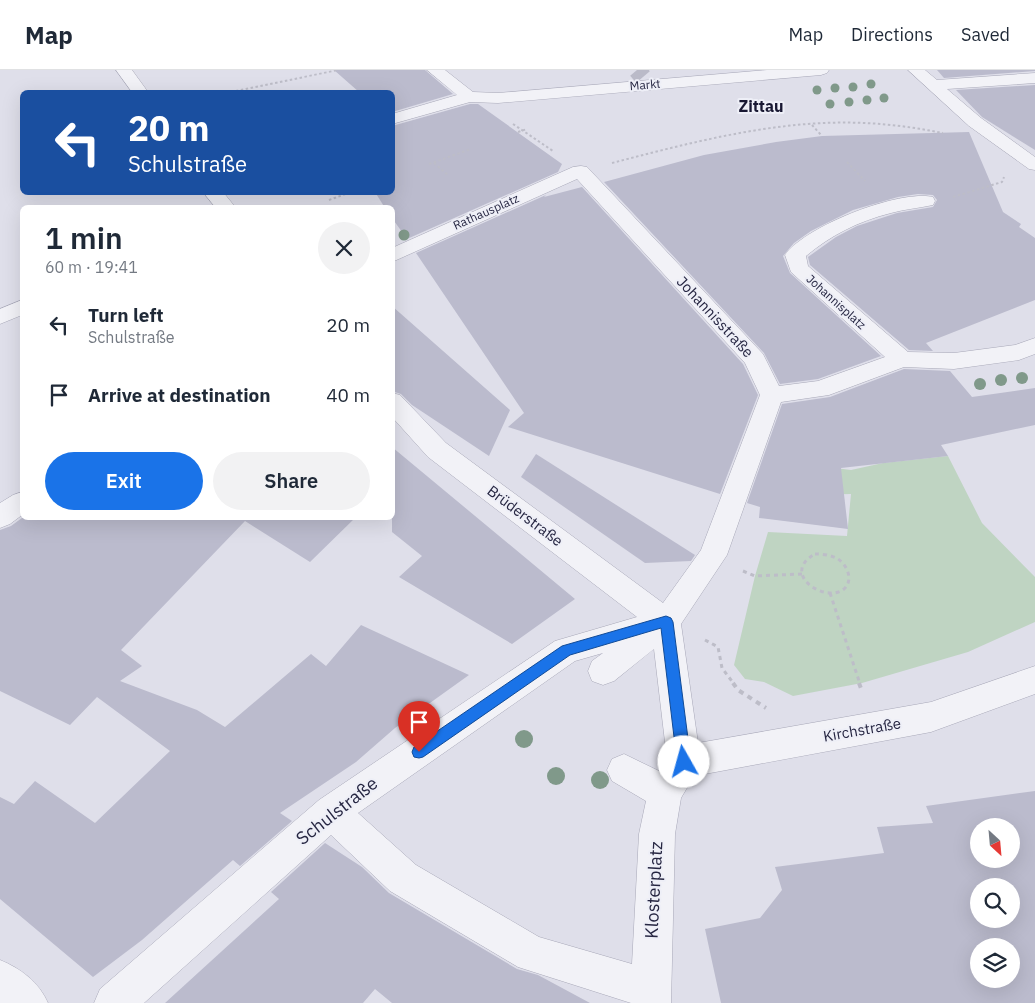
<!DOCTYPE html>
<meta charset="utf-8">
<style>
body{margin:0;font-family:"IBM Plex Sans",sans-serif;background:#f2f2f3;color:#1f2937;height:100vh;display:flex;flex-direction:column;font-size:19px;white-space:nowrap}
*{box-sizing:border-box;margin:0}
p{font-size:16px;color:#747a83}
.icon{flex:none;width:28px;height:28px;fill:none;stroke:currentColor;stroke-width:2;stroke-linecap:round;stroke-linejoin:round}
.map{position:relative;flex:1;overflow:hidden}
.sheet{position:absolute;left:20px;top:135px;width:375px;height:315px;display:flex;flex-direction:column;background:#fff;border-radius:8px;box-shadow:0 5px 20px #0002}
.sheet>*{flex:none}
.guide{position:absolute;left:20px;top:20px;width:375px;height:105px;border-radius:8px;box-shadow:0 5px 20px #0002;background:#1a4fa0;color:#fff;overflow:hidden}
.needle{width:32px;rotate:154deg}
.buttons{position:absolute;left:970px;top:748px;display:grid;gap:10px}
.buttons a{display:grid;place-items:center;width:50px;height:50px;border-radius:50%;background:#fff;box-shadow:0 5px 20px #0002;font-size:25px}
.pin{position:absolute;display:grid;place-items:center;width:42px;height:42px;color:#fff;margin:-51px -21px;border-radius:50% 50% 50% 0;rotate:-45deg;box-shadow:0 0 5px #0007}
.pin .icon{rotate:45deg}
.me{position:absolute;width:55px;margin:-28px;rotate:353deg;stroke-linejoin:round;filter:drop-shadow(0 0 4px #0008)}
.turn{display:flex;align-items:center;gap:18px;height:105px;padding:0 25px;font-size:22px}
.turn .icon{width:65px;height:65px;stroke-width:2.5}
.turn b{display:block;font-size:35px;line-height:42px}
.round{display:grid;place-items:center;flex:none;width:52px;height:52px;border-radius:26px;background:#f2f2f3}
.headline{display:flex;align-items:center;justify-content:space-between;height:85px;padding:0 25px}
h1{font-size:30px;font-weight:600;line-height:38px}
.cta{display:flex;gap:10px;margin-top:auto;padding:10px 25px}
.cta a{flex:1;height:58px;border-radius:30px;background:#1a73e8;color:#fff;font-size:20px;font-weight:600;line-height:58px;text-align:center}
.cta a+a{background:#f2f2f3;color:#1f2937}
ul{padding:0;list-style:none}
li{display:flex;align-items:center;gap:15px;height:70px;padding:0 25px}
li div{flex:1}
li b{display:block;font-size:19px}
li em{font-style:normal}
header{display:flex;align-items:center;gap:30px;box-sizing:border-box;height:70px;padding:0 25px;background:#fff;border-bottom:1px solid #e0e1e3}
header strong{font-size:24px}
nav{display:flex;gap:28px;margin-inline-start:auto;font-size:18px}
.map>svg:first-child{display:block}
</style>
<header>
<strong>Map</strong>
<nav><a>Map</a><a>Directions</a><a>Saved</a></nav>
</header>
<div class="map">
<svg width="1035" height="933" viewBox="0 0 1035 933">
<rect width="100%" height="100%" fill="#dfdfea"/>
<!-- green -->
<path fill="#bfd4c2" d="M948,386L982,453L1035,507V552L968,582L862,613L793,626L764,612L745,609L734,595L755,506L768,462L847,466L851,424L812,425L811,395L851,400L883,393Z"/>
<!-- building -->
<g fill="#bbbbcd" fill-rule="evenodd">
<path d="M334,0H425L453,24L392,42V22H359Z"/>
<path d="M937,0H1035V1L944,8Z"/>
<path d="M1035,15V80L982,47L956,20Z"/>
<path d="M470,34H478L562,94L558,102L407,169L392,148V138H385L375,122H392V56Z"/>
<path d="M969,62L1003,142L1021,154L1019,157L1035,168V230L926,273L933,281L909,280L810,195L808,187L836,167L857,156L897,143L933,137L937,130L933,125L918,124L898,127L853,140L811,161L794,173L783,186L790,203L881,286L818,309L780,314L764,283L604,112L704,85L776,72L822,66Z"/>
<path d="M582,117L743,294L758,325L720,424L508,357L524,343L416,183L546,125L544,127Z"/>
<path d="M392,236L510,340L489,386L412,335L401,324L392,321Z"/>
<path d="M904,299L950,301L972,327L1035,318V355L941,375L948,386L841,398L848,459L759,448L760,437L747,433L782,334L830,327Z"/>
<path d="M392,377L575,529L512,574L399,507L422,486L392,462Z"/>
<path d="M536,384L695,485L691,491L645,493L521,407Z"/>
<path d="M22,448H355L310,492L245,451L121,580L142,596L120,611L197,640L225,657L311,584L326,596L361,555L469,605L395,658L356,692L280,743L292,751L240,796L233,790L142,870L93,907L0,829V727L14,734L35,711L95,753L170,681L97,627L70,655L0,621V460L11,456Z"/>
<path d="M1035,721V933H721L705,859L760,848L782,820L775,797L884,783L877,757L933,753L926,736ZM979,756H1011V789H979ZM979,816H1011V849H979ZM979,876H1011V909H979Z"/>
<path d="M325,773L362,797L389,823L517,899L538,905L590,933H392L375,919L363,933H165L279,829L271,822Z"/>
</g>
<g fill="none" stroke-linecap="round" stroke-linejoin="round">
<!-- minor-tunnel -->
<path stroke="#babac8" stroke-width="18" stroke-dasharray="18 9" stroke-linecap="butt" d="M637,0L643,7"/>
<!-- minor casing -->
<g stroke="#a8a8b8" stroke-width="1">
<g id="minor">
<path d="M116,0H132L148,22H132Z"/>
<path d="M427,0H445L473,22L498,23L767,0H829L827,3L821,5L498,33L470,32L392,54V44L457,25Z"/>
<path d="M908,0H925L937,10L1035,3V13L947,19L981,48L1035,87V100L1029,99L969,56Z"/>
<path d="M581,96L587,97L763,284L779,316L818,311L885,287L791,202L785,185C805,156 900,119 933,127L935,131L933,135C919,138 905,139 891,143C859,151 831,165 806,186L808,196L908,282L954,283L1015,275L1035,268V284L1019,290L954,299L904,297L829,325L781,332L727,485L681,554L698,673L931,632L1035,596V624L931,662L694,706L681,728L675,764L671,933H631L518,897L390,821L331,765L144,933H94L100,919L319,730L555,571L637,547L428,387L392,347V323L400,325L446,373L663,533L701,480L760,325L745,293L577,109L392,192V178L573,97ZM654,579L667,689L659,701L624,684L612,689L607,700L612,711L646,731L639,764L632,894L539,867L416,795L358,743L575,591L603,583L592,591L588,601L592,611L603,615L614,611Z"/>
<path d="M203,122H223L236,138H216Z"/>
<path d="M22,230V245L0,254V239Z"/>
<path d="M22,422V445L10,454L0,458V433L13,425Z"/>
<path d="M0,890C20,898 39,912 48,933H0Z"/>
</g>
</g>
<!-- path-far2 -->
<g stroke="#bdbdc8" stroke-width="2" stroke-dasharray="2.5 2.5" stroke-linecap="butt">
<path d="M231,22L338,0"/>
<path d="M513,54L553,81"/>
<path d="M812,55L822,66"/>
<path d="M518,62L527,59"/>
<path d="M847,92L865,111"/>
<path d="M434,93L449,106"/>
<path d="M612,93C693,72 779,49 864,53C891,54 917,58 943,63"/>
<path d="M429,94L471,79"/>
<path d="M953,127L1002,112L1004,107"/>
<path d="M329,130L351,122"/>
</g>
<!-- path-far1 -->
<g stroke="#bdbdc8" stroke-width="3" stroke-dasharray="4 4" stroke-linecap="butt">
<path d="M815,484C822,484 831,485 838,489C847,495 854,510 844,519C826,534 779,504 815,484Z"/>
<path d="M743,501L755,506L802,504"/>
<path d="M830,523L860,614"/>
<path d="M705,570L718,577L722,598L734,614"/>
</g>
<!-- path -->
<g stroke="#bdbdc8" stroke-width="4" stroke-dasharray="5 5" stroke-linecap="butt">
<path d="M733,613L738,620L766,638"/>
<path d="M859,613L862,621"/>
</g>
<!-- minor -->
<use href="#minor" fill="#f2f2f7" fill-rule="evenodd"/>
</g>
<!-- trees -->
<g fill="#80998a">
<circle cx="871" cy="14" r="4.5"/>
<circle cx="853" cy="17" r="4.5"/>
<circle cx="835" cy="18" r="4.5"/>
<circle cx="817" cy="20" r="4.5"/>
<circle cx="884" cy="28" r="4.5"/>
<circle cx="867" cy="30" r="4.5"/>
<circle cx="849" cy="32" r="4.5"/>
<circle cx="830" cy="34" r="4.5"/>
<circle cx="404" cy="165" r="5.5"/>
<circle cx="1022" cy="308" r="6"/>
<circle cx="1001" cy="310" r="6"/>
<circle cx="980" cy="314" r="6"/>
<circle cx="524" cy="669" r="9"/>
<circle cx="556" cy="706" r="9"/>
<circle cx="600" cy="710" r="9"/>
</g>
<!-- route -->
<path fill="#1a73e8" stroke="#114b97" d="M666,546L671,548L673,552L691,692L689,697L684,699L679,697L677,692L661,558L570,585L423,687L419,688L414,687L412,682L414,677L562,576Z"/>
<g text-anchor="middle" stroke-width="4" stroke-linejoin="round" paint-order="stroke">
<!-- far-street labels -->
<g font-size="12" fill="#262642" stroke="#eeeff7">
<text transform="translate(645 15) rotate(-5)" y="4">Markt</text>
<text transform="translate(486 142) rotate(-24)" y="4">Rathausplatz</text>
<text transform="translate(836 232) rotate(42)" y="4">Johannisplatz</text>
</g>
<!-- street labels -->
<g font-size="15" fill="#262642" stroke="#eeeff7">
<text transform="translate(715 247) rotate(47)" y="5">Johannisstraße</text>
<text transform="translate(525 446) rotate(37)" y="5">Brüderstraße</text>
<text transform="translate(862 660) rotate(-10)" y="5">Kirchstraße</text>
</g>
<!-- far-district labels -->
<g font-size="16" font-weight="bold" fill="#191833" stroke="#eeeff7">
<text x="761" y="42">Zittau</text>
</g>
<!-- near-street labels -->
<g font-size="18" fill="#262642" stroke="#eeeff7">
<text transform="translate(337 741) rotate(-38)" y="6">Schulstraße</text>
<text transform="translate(654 820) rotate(-87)" y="6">Klosterplatz</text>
</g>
</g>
</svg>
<div class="buttons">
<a><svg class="needle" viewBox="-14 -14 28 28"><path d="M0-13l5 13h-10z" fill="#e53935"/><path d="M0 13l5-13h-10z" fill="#747a83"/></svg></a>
<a><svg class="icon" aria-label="search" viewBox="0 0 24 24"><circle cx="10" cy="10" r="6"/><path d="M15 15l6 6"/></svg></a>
<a><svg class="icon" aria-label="layers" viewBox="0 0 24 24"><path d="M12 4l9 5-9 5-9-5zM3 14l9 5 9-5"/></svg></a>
</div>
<div class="pin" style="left:419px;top:682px;background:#d93025"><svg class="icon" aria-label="arrive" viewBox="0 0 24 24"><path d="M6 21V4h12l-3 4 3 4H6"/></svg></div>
<svg class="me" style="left:684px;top:692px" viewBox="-20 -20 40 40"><circle r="19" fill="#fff"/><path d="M0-13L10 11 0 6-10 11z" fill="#1a73e8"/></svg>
<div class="guide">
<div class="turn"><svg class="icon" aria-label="left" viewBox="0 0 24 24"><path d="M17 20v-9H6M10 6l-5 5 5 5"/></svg><div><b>20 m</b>Schulstraße</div></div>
</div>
<section class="sheet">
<div class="headline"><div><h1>1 min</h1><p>60 m · 19:41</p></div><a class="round"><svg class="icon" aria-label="close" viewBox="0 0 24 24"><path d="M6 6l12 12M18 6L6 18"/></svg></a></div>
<ul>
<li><svg class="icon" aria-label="left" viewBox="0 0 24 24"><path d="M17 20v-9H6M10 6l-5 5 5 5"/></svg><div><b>Turn left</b><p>Schulstraße</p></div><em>20 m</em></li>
<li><svg class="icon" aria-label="arrive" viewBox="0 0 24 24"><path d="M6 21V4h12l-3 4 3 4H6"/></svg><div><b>Arrive at destination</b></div><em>40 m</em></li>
</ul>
<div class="cta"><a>Exit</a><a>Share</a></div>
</section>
</div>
